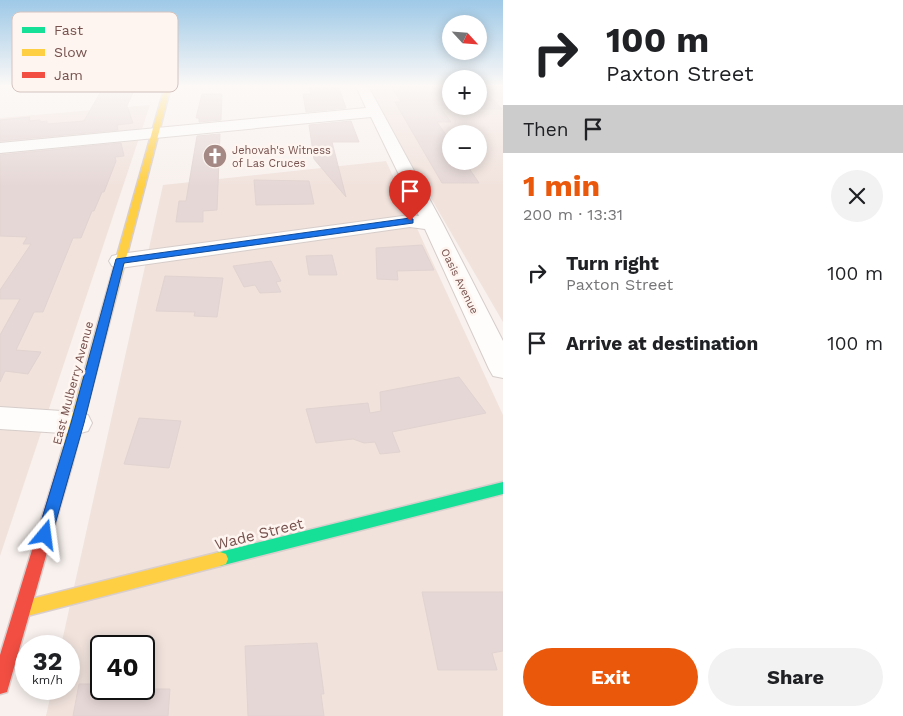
<!DOCTYPE html>
<meta charset="utf-8">
<style>
body{margin:0;font-family:"Work Sans",sans-serif;background:#f2f2f2;color:#202124;height:100vh;display:flex;flex-direction:column;font-size:19px;white-space:nowrap}
*{box-sizing:border-box;margin:0}
p{font-size:16px;color:#757577}
.icon{flex:none;width:28px;height:28px;fill:none;stroke:currentColor;stroke-width:2;stroke-linecap:round;stroke-linejoin:round}
.map{position:relative;flex:1;overflow:hidden}
.panel{display:flex;flex-direction:column;background:#fff;width:400px}
.panel>*{flex:none}
.banner{background:#fff;color:#202124;overflow:hidden}
.needle{width:32px;rotate:116deg}
.fabs{position:absolute;left:442px;top:15px;display:grid;gap:10px}
.fabs a{display:grid;place-items:center;width:45px;height:45px;border-radius:50%;background:#fff;box-shadow:0 2px 12px #0003;font-size:25px}
.speed{position:absolute;left:15px;top:635px;display:flex;gap:10px;font-size:25px;font-weight:700;text-align:center}
.speed>*{display:grid;place-content:center;width:65px;height:65px;border-radius:50%;background:#fff;box-shadow:0 2px 12px #0003;line-height:1}
.speed small{font-size:12px;font-weight:400}
.speed .limit{border:2px solid #111;border-radius:8px;background:#fff;color:#111}
.pin{position:absolute;display:grid;place-items:center;width:42px;height:42px;color:#fff;margin:-51px -21px;border-radius:50% 50% 50% 0;rotate:-45deg;box-shadow:0 0 5px #0007}
.pin .icon{rotate:45deg}
.me{position:absolute;width:55px;margin:-28px;rotate:16deg;stroke-linejoin:round;filter:drop-shadow(0 0 4px #0008)}
.turn{display:flex;align-items:center;gap:18px;height:105px;padding:0 20px;font-size:22px}
.turn .icon{width:65px;height:65px;stroke-width:2.5}
.turn b{display:block;font-size:35px;line-height:42px}
.then{display:flex;align-items:center;height:48px;padding:0 20px;background:#0003;gap:10px;font-size:19px}
.round{display:grid;place-items:center;flex:none;width:52px;height:52px;border-radius:26px;background:#f2f2f2}
.summary{display:flex;align-items:center;justify-content:space-between;height:85px;padding:0 20px}
h1{font-size:30px;font-weight:700;line-height:38px;color:#ea580c}
.primary-button{display:flex;gap:10px;margin-top:auto;padding:10px 20px}
.primary-button a{flex:1;height:58px;border-radius:30px;background:#ea580c;color:#fff;font-size:20px;font-weight:700;line-height:58px;text-align:center}
.primary-button a+a{background:#f2f2f2;color:#202124}
ul{padding:0;list-style:none}
li{display:flex;align-items:center;gap:15px;height:70px;padding:0 20px}
li div{flex:1}
li b{display:block;font-size:19px}
li em{font-style:normal}
main{display:flex;flex:1;min-height:0}
.map>svg:first-child{display:block}
</style>
<main>
<div class="map">
<svg width="503" height="716" viewBox="0 0 503 716">
<rect width="100%" height="100%" fill="#f8f1ee"/>
<!-- residential -->
<g fill="#f1e2dc" fill-rule="evenodd">
<path d="M366,86H451V106H479V86H503V322ZM451,134H479V161H451Z"/>
<path d="M150,105L0,556V118Z"/>
<path d="M386,161L503,415V716H46L52,689H69V646H61L163,185ZM101,646H144V689H101Z"/>
</g>
<!-- building -->
<g fill="#e5d7d5" stroke="#e1d3d0">
<path d="M104,86H136L127,106L133,123L117,125L118,130L0,141V120L30,117L29,121L40,120V122L47,121V124L84,121Z"/>
<path d="M391,86H451V106H479L480,86L502,109H441L451,122H437L451,142V161H464L479,183H442L395,102H401Z"/>
<path d="M309,88H339L346,108L306,112L303,94H311Z"/>
<path d="M202,94H222L221,120L199,122V118H196Z"/>
<path d="M351,121L359,142H332L346,197L314,159L309,125Z"/>
<path d="M220,134L217,210L203,211V222H176L179,201H186L197,136Z"/>
<path d="M121,143L124,156L115,157L116,161L104,192H102L94,211H92L81,238H73L43,312H34L16,350L41,352L28,374L5,371L0,382V335L20,299H0V290L31,244H23L27,237L0,236V155Z"/>
<path d="M254,180L309,181L314,204L256,205Z"/>
<path d="M422,245L434,270L397,271L398,280L377,279L376,248Z"/>
<path d="M332,255L337,275H309L306,256Z"/>
<path d="M271,261L281,281L276,282L281,292L260,293L255,285L244,287L233,266Z"/>
<path d="M165,276L223,278L217,317L194,316L195,312L156,311Z"/>
<path d="M459,377L486,413L392,432L400,452L380,454L375,442L364,443L353,439L316,443L306,409L368,403L370,413L381,411L380,392Z"/>
<path d="M139,418L181,421L169,468L124,464Z"/>
<path d="M422,592H503V651L492,653L497,670H438Z"/>
<path d="M317,643L324,694H321L324,716H248L245,646Z"/>
<path d="M79,684H101V689H170L168,716H73Z"/>
</g>
<g fill="none" stroke-linecap="round" stroke-linejoin="round">
<!-- street casing -->
<g stroke="#d6cdca" stroke-width="2">
<g id="street">
<path d="M356,86H368L443,224L503,341V378L493,376L489,369L425,229L410,227L120,268L112,266L109,261L112,256L120,254L410,215L419,216L371,117L0,153V143L366,108Z"/>
<path d="M0,407L77,412L88,415L92,423L88,431L77,434L0,429Z"/>
</g>
</g>
<!-- fast casing -->
<g stroke="#d9cecc" stroke-width="3">
<path id="fast" d="M503,482V494L220,566L214,564L212,559L214,554L220,552Z"/>
</g>
<!-- slow casing -->
<g stroke="#d9cecc" stroke-width="3">
<g id="slow">
<path d="M165,86H171L72,465L70,469L65,470L60,469L58,465Z"/>
<path d="M220,552L226,554L228,559L226,564L220,566L23,617L17,615L15,609L17,603L23,601Z"/>
</g>
</g>
<!-- jam casing -->
<g stroke="#d9cecc" stroke-width="3">
<path id="jam" d="M65,460L70,461L72,465L9,685L7,692L0,694V655L58,465L60,461Z"/>
</g>
<!-- street -->
<use href="#street" fill="#fefdfc" fill-rule="evenodd"/>
<!-- fast -->
<use href="#fast" fill="#16e098" fill-rule="evenodd"/>
<!-- slow -->
<use href="#slow" fill="#ffcf43" fill-rule="evenodd"/>
<!-- jam -->
<use href="#jam" fill="#f24e42" fill-rule="evenodd"/>
</g>
<!-- sky -->
<linearGradient id="sky" x2="0" y2="1"><stop stop-color="#9ec9e7"/><stop offset="0.46" stop-color="#fcf9f7"/><stop offset="1" stop-color="#fcf9f7" stop-opacity="0"/></linearGradient>
<rect width="503" height="186" fill="url(#sky)"/>
<!-- route -->
<path fill="#1a73e8" stroke="#114b97" d="M410,218L413,219V223L124,263L84,423L52,535L50,540L45,541L39,540L37,535L71,423L116,259Z"/>
<!-- icons -->
<defs>
<g id="church-disc" transform="scale(1.25)"><circle r="9.5" fill="#a48985" stroke="#fef5f0"/><path d="M-1.2-6h2.4v3.5h3.3v2.4h-3.3V6h-2.4V-.1h-3.3v-2.4h3.3Z" fill="#fff"/></g>
</defs>
<g fill-rule="evenodd">
<use href="#church-disc" x="215" y="156"/>
</g>
<g text-anchor="middle" stroke-width="5" stroke-linejoin="round" paint-order="stroke">
<!-- far-poi labels -->
<g font-size="11" fill="#76514d" stroke="#fef5f0" text-anchor="start">
<text x="232" y="154">Jehovah's Witness<tspan x="232" dy="13">of Las Cruces</tspan></text>
</g>
<!-- far-street labels -->
<g font-size="11" fill="#76514d" stroke="#fef5f0">
<text transform="translate(460 281) rotate(64)" y="4">Oasis Avenue</text>
</g>
<!-- street labels -->
<g font-size="12" fill="#76514d" stroke="#fef5f0">
<text transform="translate(73 383) rotate(-75)" y="4">East Mulberry Avenue</text>
</g>
<!-- near-street labels -->
<g font-size="15" fill="#76514d" stroke="#fef5f0">
<text transform="translate(259 534) rotate(-14)" y="5">Wade Street</text>
</g>
</g>
<!-- legend -->
<rect x="12" y="12" width="166" height="80" rx="8" fill="#fef5f0" stroke="#d5c4bf" stroke-width="1"/>
<rect x="22" y="27" width="23" height="6" fill="#16e098"/>
<rect x="22" y="49" width="23" height="7" fill="#ffcf43"/>
<rect x="22" y="72" width="23" height="6" fill="#f24e42"/>
<g font-size="14" fill="#76514d">
<text x="54" y="35">Fast</text>
<text x="54" y="57">Slow</text>
<text x="54" y="80">Jam</text>
</g>
</svg>
<div class="fabs">
<a><svg class="needle" viewBox="-14 -14 28 28"><path d="M0-13l5 13h-10z" fill="#e53935"/><path d="M0 13l5-13h-10z" fill="#757577"/></svg></a>
<a>+</a>
<a>−</a>
</div>
<div class="speed"><div>32<small>km/h</small></div><div class="limit">40</div></div>
<div class="pin" style="left:410px;top:221px;background:#d93025"><svg class="icon" aria-label="arrive" viewBox="0 0 24 24"><path d="M6 21V4h12l-3 4 3 4H6"/></svg></div>
<svg class="me" style="left:45px;top:535px" viewBox="-20 -20 40 40"><path d="M0-17L14 15 0 8-14 15z" fill="#1a73e8" stroke="#fff" stroke-width="4"/></svg>
</div>
<section class="panel">
<div class="banner">
<div class="turn"><svg class="icon" aria-label="right" viewBox="0 0 24 24"><path d="M7 20v-9h11M14 6l5 5-5 5"/></svg><div><b>100 m</b>Paxton Street</div></div>
<div class="then">Then<svg class="icon" aria-label="arrive" viewBox="0 0 24 24"><path d="M6 21V4h12l-3 4 3 4H6"/></svg></div>
</div>
<div class="summary"><div><h1>1 min</h1><p>200 m · 13:31</p></div><a class="round"><svg class="icon" aria-label="close" viewBox="0 0 24 24"><path d="M6 6l12 12M18 6L6 18"/></svg></a></div>
<ul>
<li><svg class="icon" aria-label="right" viewBox="0 0 24 24"><path d="M7 20v-9h11M14 6l5 5-5 5"/></svg><div><b>Turn right</b><p>Paxton Street</p></div><em>100 m</em></li>
<li><svg class="icon" aria-label="arrive" viewBox="0 0 24 24"><path d="M6 21V4h12l-3 4 3 4H6"/></svg><div><b>Arrive at destination</b></div><em>100 m</em></li>
</ul>
<div class="primary-button"><a>Exit</a><a>Share</a></div>
</section>
</main>
